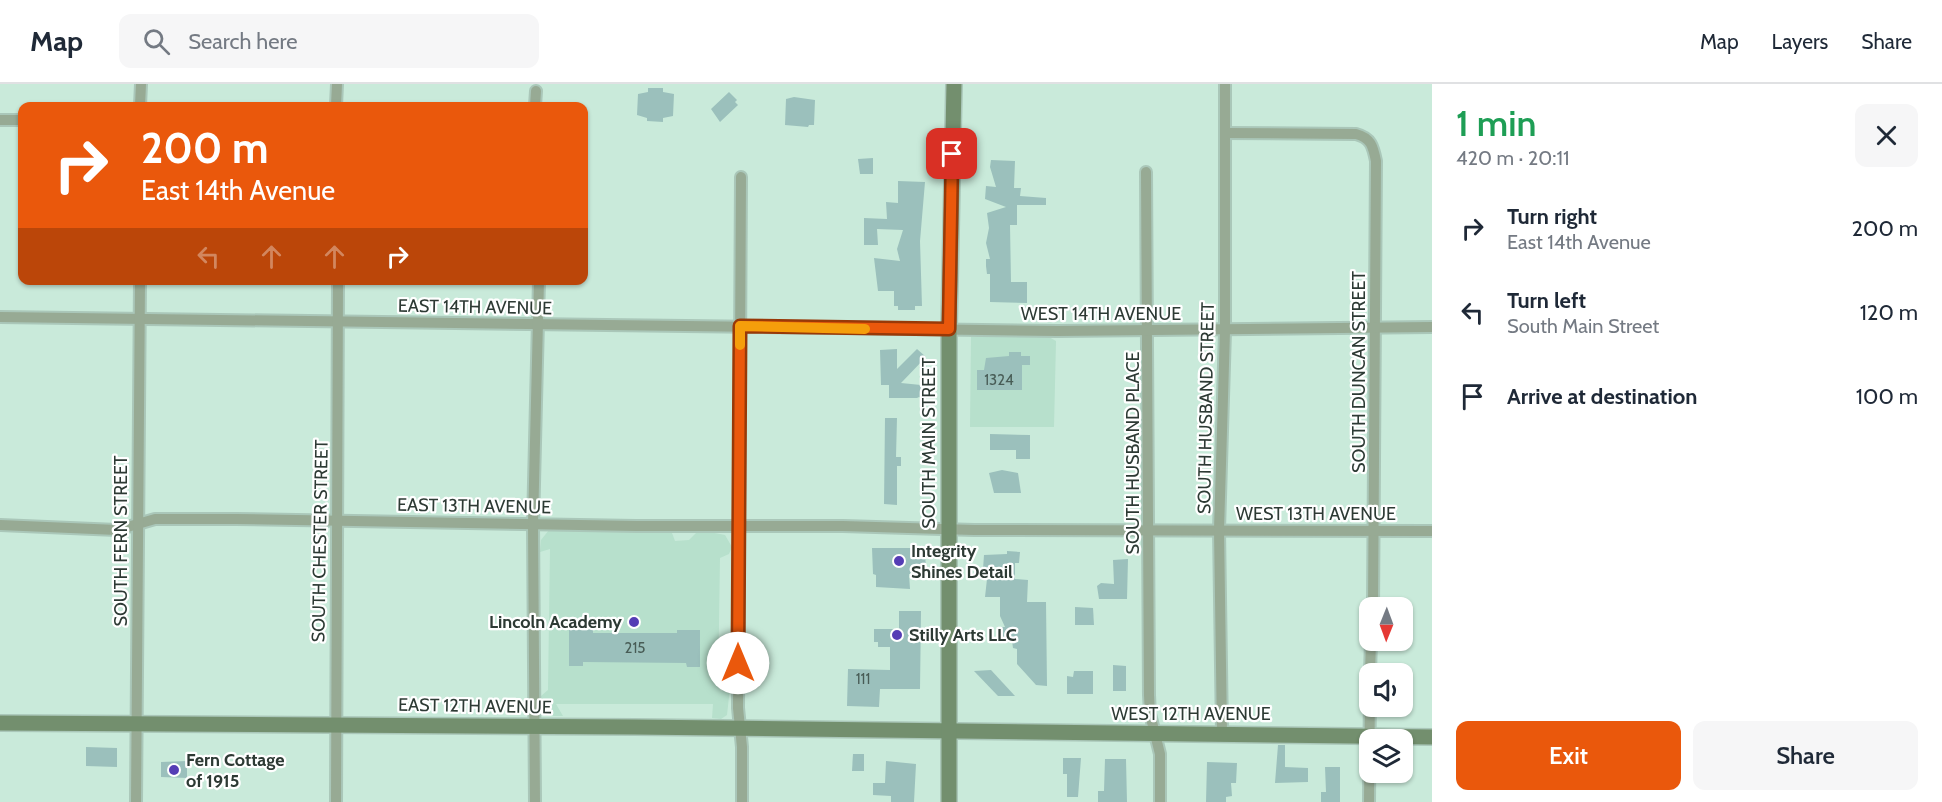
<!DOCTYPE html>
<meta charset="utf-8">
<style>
body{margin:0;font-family:Cabin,sans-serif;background:#f6f6f7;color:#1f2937;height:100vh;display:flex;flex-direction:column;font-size:22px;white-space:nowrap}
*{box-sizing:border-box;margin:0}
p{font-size:20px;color:#747a83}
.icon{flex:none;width:33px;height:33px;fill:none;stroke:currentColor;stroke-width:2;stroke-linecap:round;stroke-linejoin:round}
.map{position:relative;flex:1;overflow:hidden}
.sheet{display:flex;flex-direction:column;background:#fff;width:510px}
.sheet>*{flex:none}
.top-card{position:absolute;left:18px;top:18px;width:570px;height:183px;border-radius:12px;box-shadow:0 2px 4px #0004;background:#ea580c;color:#fff;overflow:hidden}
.needle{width:39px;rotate:181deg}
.fabs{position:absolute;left:1359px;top:513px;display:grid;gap:12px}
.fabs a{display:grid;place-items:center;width:54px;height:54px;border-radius:12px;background:#fff;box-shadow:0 2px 4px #0004;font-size:30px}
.pin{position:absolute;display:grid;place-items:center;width:51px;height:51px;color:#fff;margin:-26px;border-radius:12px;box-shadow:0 3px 9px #0006}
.me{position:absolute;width:66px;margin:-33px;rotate:0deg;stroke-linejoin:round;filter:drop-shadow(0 0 4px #0008)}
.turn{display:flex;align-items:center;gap:21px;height:126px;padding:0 24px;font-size:27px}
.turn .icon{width:78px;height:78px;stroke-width:2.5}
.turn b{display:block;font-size:42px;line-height:51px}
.lanes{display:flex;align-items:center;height:57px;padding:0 24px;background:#0003;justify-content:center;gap:30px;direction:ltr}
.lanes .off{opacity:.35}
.round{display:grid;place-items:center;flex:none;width:63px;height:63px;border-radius:12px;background:#f6f6f7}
.overview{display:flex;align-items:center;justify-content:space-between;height:102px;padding:0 24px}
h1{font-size:36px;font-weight:600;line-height:45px;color:#1e9e55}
.cta{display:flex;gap:12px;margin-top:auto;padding:12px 24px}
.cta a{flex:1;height:69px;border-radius:12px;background:#ea580c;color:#fff;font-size:24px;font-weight:600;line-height:69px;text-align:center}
.cta a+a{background:#f6f6f7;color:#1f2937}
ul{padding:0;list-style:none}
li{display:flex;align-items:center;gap:18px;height:84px;padding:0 24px}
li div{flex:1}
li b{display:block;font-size:22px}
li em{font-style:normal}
header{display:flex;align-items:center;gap:36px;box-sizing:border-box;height:84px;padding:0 30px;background:#fff;border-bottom:2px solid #e0e1e3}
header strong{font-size:28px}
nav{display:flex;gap:33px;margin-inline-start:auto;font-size:21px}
.search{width:420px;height:54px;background:#f6f6f7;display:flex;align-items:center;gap:15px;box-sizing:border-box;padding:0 21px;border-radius:12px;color:#747a83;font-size:22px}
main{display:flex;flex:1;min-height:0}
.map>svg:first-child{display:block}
</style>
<header>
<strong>Map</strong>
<div class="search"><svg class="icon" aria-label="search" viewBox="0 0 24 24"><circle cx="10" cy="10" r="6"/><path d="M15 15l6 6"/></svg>Search here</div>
<nav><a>Map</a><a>Layers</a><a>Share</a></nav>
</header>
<main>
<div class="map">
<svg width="1432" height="718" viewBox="0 0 1432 718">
<rect width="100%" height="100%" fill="#c9eada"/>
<!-- built -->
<g fill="#b7e0cc">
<path d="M971,253H1049L1056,257L1054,343H970Z"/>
<path d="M549,446L665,447L672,449L675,457L689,456L699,446L725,451L732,463L729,470L720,474L718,603L721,607L730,604L727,631L721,635L712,634L713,620H556L563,632H546L541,625V612L548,606L550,465L540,468L541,456Z"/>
</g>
<!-- building -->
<g fill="#9bc0bc">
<path d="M648,4H663V8L674,10L673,32L663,34V38L647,37V34L637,31L638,10L648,8Z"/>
<path d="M729,8L737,16L735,18L738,21L720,38L711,25Z"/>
<path d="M794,13L815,16L814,41H809L808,43L785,41L786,15Z"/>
<path d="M873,74V90H860L858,75Z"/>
<path d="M991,76L1015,77L1014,104H1021L1020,112L1046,114V121H1017V141H1010L1011,198H1027V219L990,218V190H987L986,182V175H990L986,159L989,144L987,129L1006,123L985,115L986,102L996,103L990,83Z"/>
<path d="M898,97L925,98L920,157L922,222H915V226H898V222H894V207H878L874,174L900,177L897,165L903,146L877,145L878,161H864V134L887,135L886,118L898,119Z"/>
<path d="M897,265V285L917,265L926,273L901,299L921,301V312L917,314H889V301H881L880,266Z"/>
<path d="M1009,268H1021V272H1030V281H1022V306H977V286H984L986,274L1009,272Z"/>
<path d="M885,334H897L896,373H901V382H897V421L884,420Z"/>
<path d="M990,350L1030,351V375H1016V366H990Z"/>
<path d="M1002,386L1018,389L1021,409H994L989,389Z"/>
<path d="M872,464H925L926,489L909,490L910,505L876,503V491L873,490Z"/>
<path d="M1007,467L1020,468L1019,479H1015V495L1028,496L1027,518H1046L1047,602L1036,601L1017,580V565L1013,564L1012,557L998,558L997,543H1005L1000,532V513H985L988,486L983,485L984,471L1007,470Z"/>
<path d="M1128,475L1127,515H1099L1097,502L1101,499L1114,500L1113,476Z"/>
<path d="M1075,523L1093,524L1094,541H1075Z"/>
<path d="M899,527H921L920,605H880L879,623L847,622L848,585L890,586V563H878V558H874V545H899Z"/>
<path d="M569,544H593V549H677V546H700V583H687L686,579L583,578V582H569Z"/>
<path d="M1113,581L1126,582V607H1113Z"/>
<path d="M991,586L1015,612H998L974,587Z"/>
<path d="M1074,587H1093V610H1067V592L1073,593Z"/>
<path d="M1278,661H1285V683L1308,684V698L1275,699Z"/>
<path d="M86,663L117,664V683L86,682Z"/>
<path d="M853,670H864V687H852Z"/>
<path d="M1063,674H1081L1078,713H1067V690H1063Z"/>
<path d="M1105,675H1126L1127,718H1098V707H1104Z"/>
<path d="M187,677V694L161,693V678Z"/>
<path d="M886,677L916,680L914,718H891V712L873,711V699H885Z"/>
<path d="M1207,678L1237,679L1236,699H1231L1232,712L1226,713V718H1206Z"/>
<path d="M1325,683H1340V718H1321V708H1326Z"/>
</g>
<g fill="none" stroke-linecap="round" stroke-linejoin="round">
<!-- street casing -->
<g stroke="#aac7b9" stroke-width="14">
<g id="street">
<path d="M140,22L141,0"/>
<path d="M336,22L337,0"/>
<path d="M535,22L536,7"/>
<path d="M0,36H22"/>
<path d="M1225,49L1356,50C1371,54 1373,62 1376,77L1373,524"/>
<path d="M1146,88L1149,611L1150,630L1160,670V718"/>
<path d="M741,93L738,624L742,663V718"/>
<path d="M0,233L1057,247L1432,243"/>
<path d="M0,441L117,446L155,435H236L636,442H843L974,446L1432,447"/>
<path d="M1370,590L1371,556"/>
<path d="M1222,649L1219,446L1225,247V0"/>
<path d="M136,718L140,196"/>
<path d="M336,718L338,196"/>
<path d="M535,718L533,440L539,196"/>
<path d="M1369,718L1370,602"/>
</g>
</g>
<!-- secondary casing -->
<g stroke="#aac7b9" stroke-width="18">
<g id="secondary">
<path d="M0,639L635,643L1432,653"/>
<path d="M949,718V245L954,0"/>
</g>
</g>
<!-- street -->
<use href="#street" stroke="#97aa94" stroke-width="10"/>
<!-- secondary -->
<use href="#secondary" stroke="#738f6e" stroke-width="15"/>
</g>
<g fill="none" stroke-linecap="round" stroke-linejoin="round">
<!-- route casing -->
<g stroke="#983908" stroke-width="15">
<path id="route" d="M738,579L740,242L949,245L952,70"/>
</g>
<!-- route -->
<use href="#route" stroke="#ea580c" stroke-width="10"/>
<!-- slow -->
<path stroke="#f59e0b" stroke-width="10" d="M740,261V242L865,245"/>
</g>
<!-- markers -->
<g fill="#553db5" stroke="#fff" stroke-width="2">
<circle cx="899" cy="477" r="6"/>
<circle cx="634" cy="538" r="6"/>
<circle cx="897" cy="551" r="6"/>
<circle cx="174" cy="686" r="6"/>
</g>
<g text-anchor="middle" stroke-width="4.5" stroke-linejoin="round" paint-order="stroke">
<!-- number labels -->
<g font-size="15" fill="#485c56">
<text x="999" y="301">1324</text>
<text x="635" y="569">215</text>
<text x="863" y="600">111</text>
</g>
<!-- street labels -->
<g font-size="18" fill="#2d3a34" stroke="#fff">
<text transform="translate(475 223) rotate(1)" y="6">EAST 14TH AVENUE</text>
<text x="1101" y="236">WEST 14TH AVENUE</text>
<text transform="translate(1359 288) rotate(-90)" y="6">SOUTH DUNCAN STREET</text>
<text transform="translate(1206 324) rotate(-89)" y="6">SOUTH HUSBAND STREET</text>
<text transform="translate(929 359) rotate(-90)" y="6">SOUTH MAIN STREET</text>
<text transform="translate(1133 369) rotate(-90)" y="6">SOUTH HUSBAND PLACE</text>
<text transform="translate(474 422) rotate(1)" y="6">EAST 13TH AVENUE</text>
<text x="1316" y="436">WEST 13TH AVENUE</text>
<text transform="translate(121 457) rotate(-90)" y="6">SOUTH FERN STREET</text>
<text transform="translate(320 457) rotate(-89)" y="6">SOUTH CHESTER STREET</text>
<text transform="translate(475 622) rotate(1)" y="6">EAST 12TH AVENUE</text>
<text x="1191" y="636">WEST 12TH AVENUE</text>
</g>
<!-- poi labels -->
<g font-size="18" font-weight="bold" fill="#2d3a34" stroke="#fff" text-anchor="start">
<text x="911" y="473">Integrity<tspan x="911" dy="21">Shines Detail</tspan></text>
<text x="622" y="544" text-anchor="end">Lincoln Academy</text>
<text x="909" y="557">Stilly Arts LLC</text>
<text x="186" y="682">Fern Cottage<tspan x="186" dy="21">of 1915</tspan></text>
</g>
</g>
</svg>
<div class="fabs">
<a><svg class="needle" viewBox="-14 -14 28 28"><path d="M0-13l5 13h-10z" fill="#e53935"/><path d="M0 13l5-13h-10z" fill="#747a83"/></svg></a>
<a><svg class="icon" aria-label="sound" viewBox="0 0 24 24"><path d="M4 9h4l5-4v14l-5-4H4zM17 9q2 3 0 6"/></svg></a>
<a><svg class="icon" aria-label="layers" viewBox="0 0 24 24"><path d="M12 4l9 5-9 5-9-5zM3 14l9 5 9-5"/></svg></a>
</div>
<div class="pin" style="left:952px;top:70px;background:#d93025"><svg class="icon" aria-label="arrive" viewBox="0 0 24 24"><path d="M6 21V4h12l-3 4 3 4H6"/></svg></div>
<svg class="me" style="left:738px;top:579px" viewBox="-20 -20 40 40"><circle r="19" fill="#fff"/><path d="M0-13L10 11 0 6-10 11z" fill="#ea580c"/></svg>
<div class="top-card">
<div class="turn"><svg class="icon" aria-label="right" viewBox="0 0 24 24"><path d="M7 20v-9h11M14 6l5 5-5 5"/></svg><div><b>200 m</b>East 14th Avenue</div></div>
<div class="lanes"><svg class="icon off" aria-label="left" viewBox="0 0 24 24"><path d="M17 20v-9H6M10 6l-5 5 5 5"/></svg><svg class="icon off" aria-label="ahead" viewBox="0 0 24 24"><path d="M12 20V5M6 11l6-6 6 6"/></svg><svg class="icon off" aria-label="ahead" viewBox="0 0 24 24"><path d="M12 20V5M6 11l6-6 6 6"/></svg><svg class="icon" aria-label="right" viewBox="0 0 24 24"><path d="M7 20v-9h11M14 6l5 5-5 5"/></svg></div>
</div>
</div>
<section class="sheet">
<div class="overview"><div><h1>1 min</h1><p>420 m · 20:11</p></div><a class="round"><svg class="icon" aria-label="close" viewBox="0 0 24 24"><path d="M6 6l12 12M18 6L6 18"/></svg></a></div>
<ul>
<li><svg class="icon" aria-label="right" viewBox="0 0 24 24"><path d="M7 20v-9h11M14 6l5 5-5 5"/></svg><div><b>Turn right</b><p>East 14th Avenue</p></div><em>200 m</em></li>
<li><svg class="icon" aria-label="left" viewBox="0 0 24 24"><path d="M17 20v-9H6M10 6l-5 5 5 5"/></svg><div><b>Turn left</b><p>South Main Street</p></div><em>120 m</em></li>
<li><svg class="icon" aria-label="arrive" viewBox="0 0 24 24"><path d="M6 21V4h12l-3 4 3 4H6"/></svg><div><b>Arrive at destination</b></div><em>100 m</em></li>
</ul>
<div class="cta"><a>Exit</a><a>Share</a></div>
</section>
</main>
